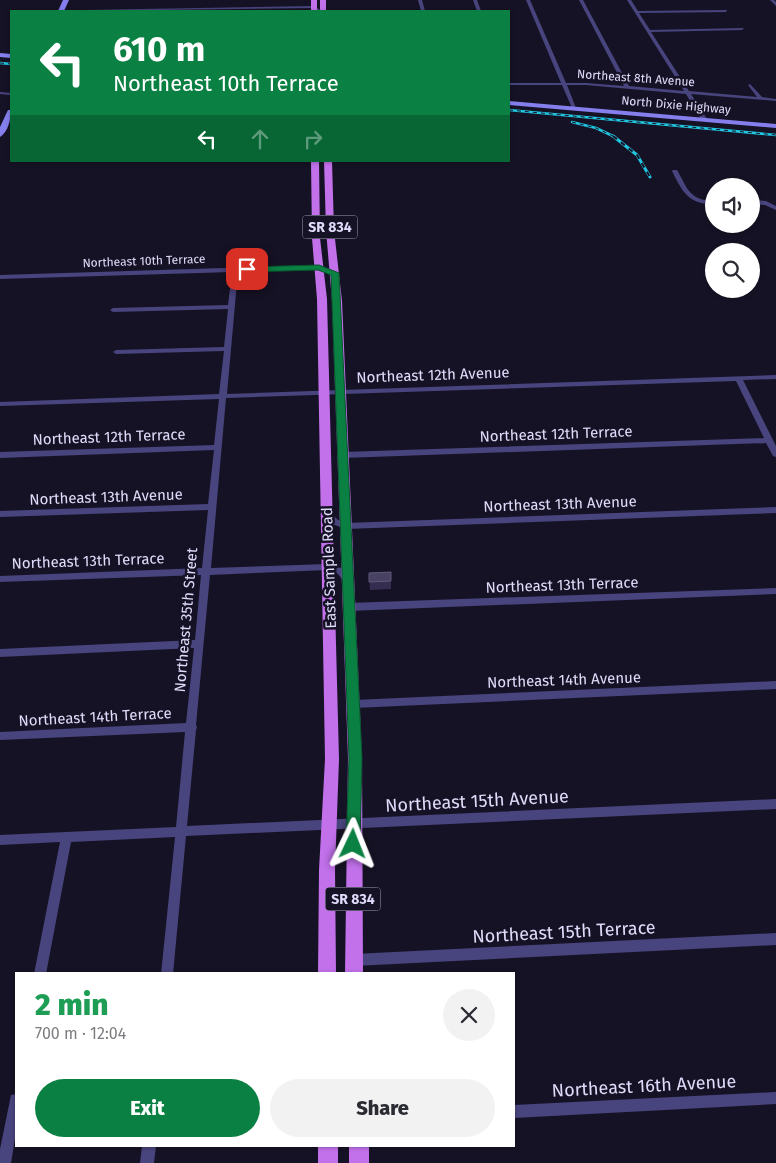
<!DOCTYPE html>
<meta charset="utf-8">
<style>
body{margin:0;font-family:"Fira Sans",sans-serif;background:#f2f2f3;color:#2b2b33;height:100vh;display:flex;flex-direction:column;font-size:19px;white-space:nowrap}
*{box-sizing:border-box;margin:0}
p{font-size:16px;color:#7c7c81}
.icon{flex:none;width:28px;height:28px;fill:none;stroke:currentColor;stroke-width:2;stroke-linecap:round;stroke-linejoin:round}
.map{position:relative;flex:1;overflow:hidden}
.details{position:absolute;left:15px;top:972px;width:500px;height:175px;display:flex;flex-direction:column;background:#fff;border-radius:0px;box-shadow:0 1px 4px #0004}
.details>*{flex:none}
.top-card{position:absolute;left:10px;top:10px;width:500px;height:152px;border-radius:0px;box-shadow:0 1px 4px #0004;background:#0b8043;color:#fff;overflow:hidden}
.controls{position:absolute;left:705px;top:178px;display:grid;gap:10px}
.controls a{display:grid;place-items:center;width:55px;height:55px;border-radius:50%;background:#fff;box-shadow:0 1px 4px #0004;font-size:25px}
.pin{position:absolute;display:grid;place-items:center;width:42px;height:42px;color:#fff;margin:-21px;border-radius:10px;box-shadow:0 2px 8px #0006}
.me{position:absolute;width:55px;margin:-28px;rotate:2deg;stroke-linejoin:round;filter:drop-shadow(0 0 4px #0008)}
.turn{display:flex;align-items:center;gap:18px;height:105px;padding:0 20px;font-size:22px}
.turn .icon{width:65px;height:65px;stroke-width:2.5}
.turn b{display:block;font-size:35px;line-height:42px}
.lanes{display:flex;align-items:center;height:48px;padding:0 20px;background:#0003;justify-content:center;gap:25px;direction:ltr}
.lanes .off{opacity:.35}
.round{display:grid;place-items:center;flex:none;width:52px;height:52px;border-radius:26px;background:#f2f2f3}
.overview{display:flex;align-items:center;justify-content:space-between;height:85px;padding:0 20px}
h1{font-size:30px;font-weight:800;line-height:38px;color:#1e9e55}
.action{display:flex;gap:10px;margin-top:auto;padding:10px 20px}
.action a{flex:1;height:58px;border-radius:30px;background:#0b8043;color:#fff;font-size:20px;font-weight:800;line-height:58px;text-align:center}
.action a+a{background:#f2f2f3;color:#2b2b33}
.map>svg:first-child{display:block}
</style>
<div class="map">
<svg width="776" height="1163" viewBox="0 0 776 1163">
<rect width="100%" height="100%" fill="#161225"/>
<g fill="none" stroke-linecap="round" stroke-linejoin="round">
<!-- street -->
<g fill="#48447d" fill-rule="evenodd">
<path d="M418,0H422L425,11H421Z"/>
<path d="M473,0H477L481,11H477Z"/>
<path d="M526,0H530L566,83H586L624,86L579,0H583L629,86L684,91L627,0H631L638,11L727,10L726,12L639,13L650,30L744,28L742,30L651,32L689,91L757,97L748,85L750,84L762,97L776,99V101L691,94L707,119L704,121L701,119L686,94L586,85H567L576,108L574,109L572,108L562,85H509V83H561Z"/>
<path d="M770,0H774L776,2V6Z"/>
<path d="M314,6L322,11H318L313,8L82,11L84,10Z"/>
<path d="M0,92L11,93V95L0,94Z"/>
<path d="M673,170H677C688,189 689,200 714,201V205C688,203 683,193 672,171Z"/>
<path d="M751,200L766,201L776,206V210L765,205L751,204Z"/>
<path d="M319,265L338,273L335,275L318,269L238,271L227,394L776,375V379L743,380L776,446V457L773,456L766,443L343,458L339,455L343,452L764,438L736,381L226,398L211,568L327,564L341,568L352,580L351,582C342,584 342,576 335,572C333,571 330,571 327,570L210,575L196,725L197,727L196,730L187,826L776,799V809L186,836L173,974H161L175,837L71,842L46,974H34L60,842L0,845V835L176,827L185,732L0,740V732L186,723L194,648L0,657V649L195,640L201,575L0,582V576L202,568L208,510L0,517V511L208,504L214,450L0,458V452L214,445L219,399L0,406V402L219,394L224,351L116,354L113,352L116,350L224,347L228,309L113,312L110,310L113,308L228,305L232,272L0,279V275Z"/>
<path d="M776,507V513L346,529L332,524L323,514L324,512H330L338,520L346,523Z"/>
<path d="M776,588V594L349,611L346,609L345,607L346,605L349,603Z"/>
<path d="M776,681V689L354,708L351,707L349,704L351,701L354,700Z"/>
<path d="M776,933V945L354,966L350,964L348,960L350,956L354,954Z"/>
<path d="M776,1092V1104L514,1118V1105Z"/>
<path d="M16,1094V1133L11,1163H0V1149L10,1100L11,1095Z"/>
<path d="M142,1146H156L154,1163H140Z"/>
</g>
<!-- secondary -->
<g fill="#857fed" fill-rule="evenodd">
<path d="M63,0H69L64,11H58Z"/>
<path d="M0,53L11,54V58L0,57Z"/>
<path d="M509,101L776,124V128L509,105Z"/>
<path d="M8,110H11C11,119 8,132 0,137V127Z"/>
</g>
<!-- primary -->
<g fill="#c271eb" fill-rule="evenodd">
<rect x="311" y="0" width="6" height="11"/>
<rect x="320" y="0" width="6" height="11"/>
<path d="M311,161H319L320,238L327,299L339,759L335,870L336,974H318L319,870L325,759L317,299L312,238Z"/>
<path d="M324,161H332L334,230L342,301L362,758L363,974H345L348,758L332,301L326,230Z"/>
<rect x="318" y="1146" width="20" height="17"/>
<rect x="349" y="1146" width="20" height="17"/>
</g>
<!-- rail-far1 casing -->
<g stroke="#21c6e0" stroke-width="2.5">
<g id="rail-far1">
<path d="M0,63L11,64"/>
<path d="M509,110L776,135"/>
<path d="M572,122L596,128L615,137"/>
</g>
</g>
<!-- rail casing -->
<g stroke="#21c6e0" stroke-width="3">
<path id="rail" d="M613,136L637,155L650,177"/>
</g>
<!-- rail-far1 -->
<use href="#rail-far1" stroke="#161225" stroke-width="1" stroke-dasharray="4" stroke-linecap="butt"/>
<!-- rail -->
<use href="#rail" stroke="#161225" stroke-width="2" stroke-dasharray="5" stroke-linecap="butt"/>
</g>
<!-- wall -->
<path fill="#362e50" d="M391,572V589L370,590L369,573Z"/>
<!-- building -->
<path fill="#484162" stroke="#60597a" d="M391,572V581L369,582V573Z"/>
<!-- route -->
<path fill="#0b8043" stroke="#07532c" d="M319,265L339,273L362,758L360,844L358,848L353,850L348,848L346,844L349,758L331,275L318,270L247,272L243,269L247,267Z"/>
<g text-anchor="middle" stroke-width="5" stroke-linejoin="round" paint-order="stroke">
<!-- far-street labels -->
<g font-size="12" fill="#e0dbfa" stroke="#161225">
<text transform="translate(636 78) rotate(4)" y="4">Northeast 8th Avenue</text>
<text transform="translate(676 105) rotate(5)" y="4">North Dixie Highway</text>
<text transform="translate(144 261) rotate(-2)" y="4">Northeast 10th Terrace</text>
</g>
<!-- shield labels -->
<g fill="#161225" stroke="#a39fba" stroke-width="1">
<rect x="302.5" y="215.5" width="55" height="23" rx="4"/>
<rect x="325.5" y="887.5" width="55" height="23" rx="4"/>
</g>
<g font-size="14" font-weight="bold" fill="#e0dbfa">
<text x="330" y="232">SR 834</text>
<text x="353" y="904">SR 834</text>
</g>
<!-- street labels -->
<g font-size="15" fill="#e0dbfa" stroke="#161225">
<text transform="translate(433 375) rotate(-2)" y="5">Northeast 12th Avenue</text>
<text transform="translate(556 434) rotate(-2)" y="5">Northeast 12th Terrace</text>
<text transform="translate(109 437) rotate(-2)" y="5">Northeast 12th Terrace</text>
<text transform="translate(106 497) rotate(-2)" y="5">Northeast 13th Avenue</text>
<text transform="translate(560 504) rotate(-2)" y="5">Northeast 13th Avenue</text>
<text transform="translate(88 561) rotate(-2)" y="5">Northeast 13th Terrace</text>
<text transform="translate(329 568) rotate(-92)" y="5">East Sample Road</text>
<text transform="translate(562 585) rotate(-2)" y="5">Northeast 13th Terrace</text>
<text transform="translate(186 620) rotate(-85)" y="5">Northeast 35th Street</text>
<text transform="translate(564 680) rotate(-2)" y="5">Northeast 14th Avenue</text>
<text transform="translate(95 717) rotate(-3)" y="5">Northeast 14th Terrace</text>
</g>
<!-- near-street labels -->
<g font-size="18" fill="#e0dbfa" stroke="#161225">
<text transform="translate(477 801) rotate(-3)" y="6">Northeast 15th Avenue</text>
<text transform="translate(564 932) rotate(-3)" y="6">Northeast 15th Terrace</text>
<text transform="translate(644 1086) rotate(-3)" y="6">Northeast 16th Avenue</text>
</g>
</g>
</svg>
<div class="controls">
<a><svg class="icon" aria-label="sound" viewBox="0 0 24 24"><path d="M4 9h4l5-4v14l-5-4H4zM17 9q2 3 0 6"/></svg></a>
<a><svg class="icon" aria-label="search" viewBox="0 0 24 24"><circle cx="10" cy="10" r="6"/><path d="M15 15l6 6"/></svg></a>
</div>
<div class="pin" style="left:247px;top:269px;background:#d93025"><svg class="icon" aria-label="arrive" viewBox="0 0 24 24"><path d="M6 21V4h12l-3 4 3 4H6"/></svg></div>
<svg class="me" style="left:353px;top:844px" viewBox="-20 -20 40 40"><path d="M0-17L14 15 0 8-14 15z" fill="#0b8043" stroke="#fff" stroke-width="4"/></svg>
<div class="top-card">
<div class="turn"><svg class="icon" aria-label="left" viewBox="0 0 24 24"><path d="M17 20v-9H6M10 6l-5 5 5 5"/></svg><div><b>610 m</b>Northeast 10th Terrace</div></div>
<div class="lanes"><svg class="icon" aria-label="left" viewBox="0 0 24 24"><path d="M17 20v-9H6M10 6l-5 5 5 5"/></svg><svg class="icon off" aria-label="ahead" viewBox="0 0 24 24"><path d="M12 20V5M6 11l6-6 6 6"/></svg><svg class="icon off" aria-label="right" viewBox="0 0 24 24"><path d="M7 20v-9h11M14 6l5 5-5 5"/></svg></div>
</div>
<section class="details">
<div class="overview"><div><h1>2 min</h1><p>700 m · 12:04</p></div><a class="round"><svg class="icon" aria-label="close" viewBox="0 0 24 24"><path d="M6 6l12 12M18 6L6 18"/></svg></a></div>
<div class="action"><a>Exit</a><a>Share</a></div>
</section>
</div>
